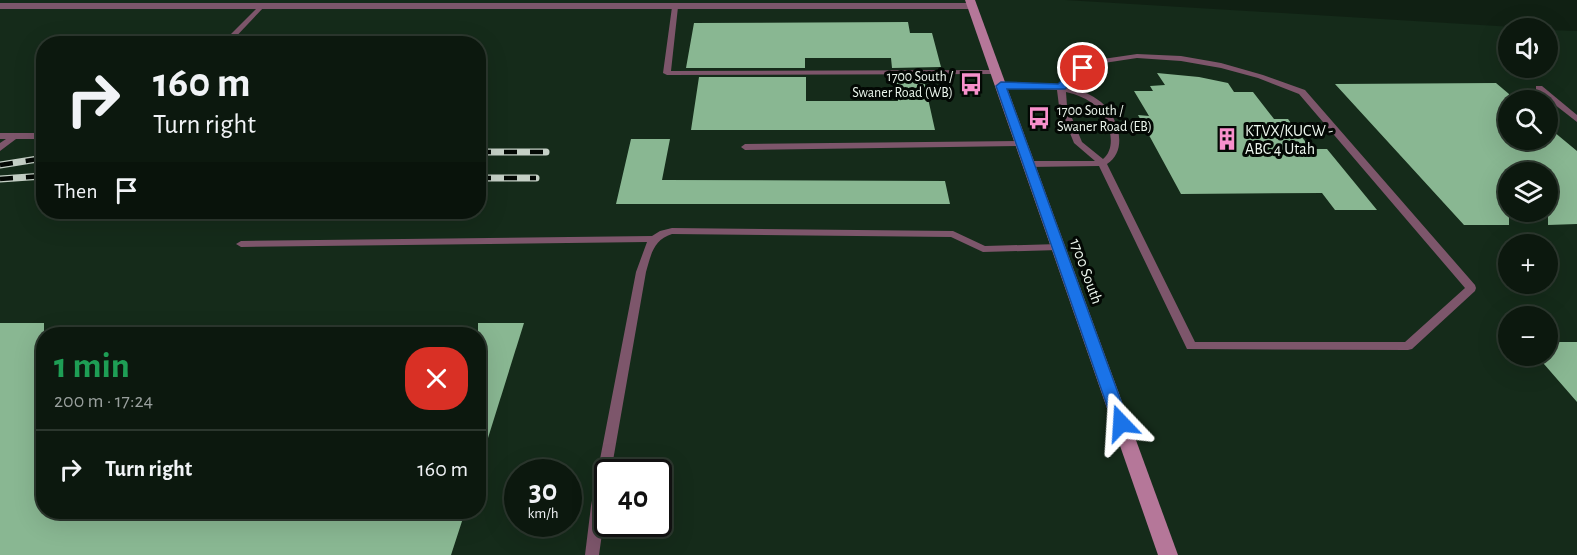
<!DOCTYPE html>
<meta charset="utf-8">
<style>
body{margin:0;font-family:"Alegreya Sans",sans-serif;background:#1a251c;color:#f1f3f6;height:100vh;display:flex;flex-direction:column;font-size:22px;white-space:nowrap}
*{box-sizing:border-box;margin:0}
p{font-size:20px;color:#9aa09e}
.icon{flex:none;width:33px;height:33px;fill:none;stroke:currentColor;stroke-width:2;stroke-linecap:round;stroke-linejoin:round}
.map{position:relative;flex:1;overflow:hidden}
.panel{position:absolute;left:36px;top:327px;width:450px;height:192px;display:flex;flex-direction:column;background:#0c180e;border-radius:24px;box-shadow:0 6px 24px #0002,0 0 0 2px #2c372e}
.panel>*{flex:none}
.banner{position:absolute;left:36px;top:36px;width:450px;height:183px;border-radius:24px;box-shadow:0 6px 24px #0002,0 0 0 2px #2c372e;background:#0c180e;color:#f1f3f6;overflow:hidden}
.controls{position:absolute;left:1498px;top:18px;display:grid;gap:12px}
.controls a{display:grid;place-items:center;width:60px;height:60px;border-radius:50%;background:#0c180e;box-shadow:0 6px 24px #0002,0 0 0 2px #2c372e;font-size:30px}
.speed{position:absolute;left:504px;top:459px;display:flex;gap:12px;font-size:30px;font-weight:700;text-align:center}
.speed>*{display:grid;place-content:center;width:78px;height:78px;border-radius:50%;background:#0c180e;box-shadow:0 6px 24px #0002,0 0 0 2px #2c372e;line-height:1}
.speed small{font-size:15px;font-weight:400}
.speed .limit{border:3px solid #111;border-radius:9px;background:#fff;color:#111}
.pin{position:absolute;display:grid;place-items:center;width:51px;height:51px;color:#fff;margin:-26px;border:3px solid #fff;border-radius:50%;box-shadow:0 2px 6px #0007}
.me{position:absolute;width:66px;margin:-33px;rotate:340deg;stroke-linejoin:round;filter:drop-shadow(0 0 4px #0008)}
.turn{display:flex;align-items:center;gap:21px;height:126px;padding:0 18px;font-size:27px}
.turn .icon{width:78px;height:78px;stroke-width:2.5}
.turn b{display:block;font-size:42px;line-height:51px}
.then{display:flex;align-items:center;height:57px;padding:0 18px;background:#0003;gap:12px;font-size:22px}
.round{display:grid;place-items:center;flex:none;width:63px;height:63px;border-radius:24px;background:#1a251c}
.head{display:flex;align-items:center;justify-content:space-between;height:102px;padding:0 18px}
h1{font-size:36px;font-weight:700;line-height:45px;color:#1e9e55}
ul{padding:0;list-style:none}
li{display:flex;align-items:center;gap:18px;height:78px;padding:0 18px;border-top:2px solid #2c372e}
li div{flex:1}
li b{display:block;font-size:22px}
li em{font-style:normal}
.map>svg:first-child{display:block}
</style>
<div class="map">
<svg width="1577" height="555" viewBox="0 0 1577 555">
<rect width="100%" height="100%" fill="#102013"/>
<!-- built -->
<path fill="#152b1a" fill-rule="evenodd" d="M0,0H1065L1529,28H1509V68H1548V30L1577,31V555H0ZM44,44H478V212H44ZM1509,100H1548V140H1509ZM1509,172H1548V212H1509ZM1509,244H1548V284H1509ZM1509,316H1548V356H1509ZM44,334H478V512H44ZM518,472H568V524H518ZM608,472H658V524H608Z"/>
<!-- building -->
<g fill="#89b792">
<path d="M908,22L910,33H932L941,67L892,68L891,58H805V68H686L694,23Z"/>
<path d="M1157,73L1199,77L1228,83L1234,92H1253L1274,119H1288L1311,149H1327L1377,210H1335L1322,193L1181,194L1138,115L1149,116L1134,91H1153L1150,86L1165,85Z"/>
<path d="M923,76L935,130H691L699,77H806V101H898L894,77Z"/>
<path d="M1496,83L1509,94V140H1548V127L1577,151V224L1548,225V172H1509V225H1464L1335,84Z"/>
<path d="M631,139H670L662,180L945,181L950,204H616Z"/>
<path d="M0,323H44V512H465L451,555H0Z"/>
<path d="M478,323H524L483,454L478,453Z"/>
<path d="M1548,342H1577V402L1537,356H1548Z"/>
</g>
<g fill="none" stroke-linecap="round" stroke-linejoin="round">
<!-- lane -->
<g fill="#7d566b" fill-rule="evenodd">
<path d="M260,5L265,6L229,44H221Z"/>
<path d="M675,5L678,7L671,71L996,70L1000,72L996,74L667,75L663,73L672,7Z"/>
<path d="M1137,54L1181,56L1221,63L1263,75L1305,90L1475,285L1476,288L1475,291L1412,349L1408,350L1187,349L1099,166L1029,167L1025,164L1029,161H1095L1074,143L1059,106L1057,90L1001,87L997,85L1001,83L1058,86L1080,66L1103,59ZM1137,58L1181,61L1221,68L1258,78L1299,94L1465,288L1405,342H1195L1107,164C1129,150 1118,116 1101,102C1091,94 1078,89 1066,87L1086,70L1104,63ZM1066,92C1076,94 1088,99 1096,106C1109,118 1118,147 1103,159L1082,142L1067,106Z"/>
<path d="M1536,86H1542L1577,115V122L1536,90Z"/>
<path d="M0,133H44V139H16L0,151V143L6,139H0Z"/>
<path d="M1022,141L1025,142V146L745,150L741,147L745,144Z"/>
<path d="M672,228L953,231L985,246L1059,244L1064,247L1059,250L983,252L951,237L672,234C653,240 651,255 646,272L611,472H608V491L599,555H585L591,506L636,272L647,242L241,247L236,244L241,241L652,236L660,231Z"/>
</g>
<!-- street -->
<path fill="#7d566b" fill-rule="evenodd" d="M0,3H972L977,6L972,9H0Z"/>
<!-- secondary -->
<path fill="#b57799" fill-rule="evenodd" d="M965,0H975L1178,555H1158Z"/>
<!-- rail casing -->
<g stroke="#c5d0c6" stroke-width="7">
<g id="rail">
<path d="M478,152H546"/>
<path d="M0,165L44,158"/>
<path d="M478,178H536"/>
<path d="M0,179L44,176"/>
</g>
</g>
<!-- rail -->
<use href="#rail" stroke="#030804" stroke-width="4.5" stroke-dasharray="13" stroke-linecap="butt"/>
</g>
<!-- route -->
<path fill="#1a73e8" stroke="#114b97" stroke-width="1.5" d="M1079,65L1088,68L1065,89H1007L1129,423L1127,427L1121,429L1116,427L1113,423L996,86L1001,82L1058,84Z"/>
<!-- icons -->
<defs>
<g id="bus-bare" transform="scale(1.8)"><path d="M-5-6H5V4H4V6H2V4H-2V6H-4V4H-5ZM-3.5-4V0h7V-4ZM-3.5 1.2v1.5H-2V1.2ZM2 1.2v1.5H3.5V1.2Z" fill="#f890cc" stroke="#030804" stroke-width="2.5" paint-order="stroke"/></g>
<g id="building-bare" transform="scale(1.8)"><path d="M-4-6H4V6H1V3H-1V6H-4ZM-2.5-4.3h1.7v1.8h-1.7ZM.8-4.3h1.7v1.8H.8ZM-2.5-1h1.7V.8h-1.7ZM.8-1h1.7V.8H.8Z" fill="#f890cc" stroke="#030804" stroke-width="2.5" paint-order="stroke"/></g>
</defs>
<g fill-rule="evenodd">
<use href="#bus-bare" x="971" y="84"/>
<use href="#bus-bare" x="1039" y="118"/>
<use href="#building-bare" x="1227" y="139"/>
</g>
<g text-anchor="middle" stroke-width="6" stroke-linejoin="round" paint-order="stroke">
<!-- far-poi labels -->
<g font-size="14" fill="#edf7ee" stroke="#030804" text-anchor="end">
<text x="953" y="81">1700 South /<tspan x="953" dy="16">Swaner Road (WB)</tspan></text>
<text x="1057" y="115" text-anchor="start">1700 South /<tspan x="1057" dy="16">Swaner Road (EB)</tspan></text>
</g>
<!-- poi labels -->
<g font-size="16" fill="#edf7ee" stroke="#030804" text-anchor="start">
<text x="1245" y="136">KTVX/KUCW -<tspan x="1245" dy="18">ABC 4 Utah</tspan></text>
</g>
<!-- street labels -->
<g font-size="16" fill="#edf7ee" stroke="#030804">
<text transform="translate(1087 271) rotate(70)" y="6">1700 South</text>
</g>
</g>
</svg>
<div class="controls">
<a><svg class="icon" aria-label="sound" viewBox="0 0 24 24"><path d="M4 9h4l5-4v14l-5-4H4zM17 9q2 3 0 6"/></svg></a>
<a><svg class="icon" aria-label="search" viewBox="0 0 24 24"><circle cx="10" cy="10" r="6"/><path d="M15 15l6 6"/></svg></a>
<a><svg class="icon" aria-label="layers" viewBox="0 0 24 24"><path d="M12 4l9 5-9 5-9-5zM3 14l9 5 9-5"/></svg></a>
<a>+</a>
<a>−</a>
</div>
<div class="speed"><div>30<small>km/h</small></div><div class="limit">40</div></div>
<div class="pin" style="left:1083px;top:68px;background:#d93025"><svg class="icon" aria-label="arrive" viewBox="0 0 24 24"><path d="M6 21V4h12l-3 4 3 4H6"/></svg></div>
<svg class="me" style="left:1121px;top:423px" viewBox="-20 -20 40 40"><path d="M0-17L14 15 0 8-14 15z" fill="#1a73e8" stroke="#fff" stroke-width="4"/></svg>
<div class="banner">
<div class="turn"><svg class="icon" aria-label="right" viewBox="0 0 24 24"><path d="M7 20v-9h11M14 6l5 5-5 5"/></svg><div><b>160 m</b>Turn right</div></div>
<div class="then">Then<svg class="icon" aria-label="arrive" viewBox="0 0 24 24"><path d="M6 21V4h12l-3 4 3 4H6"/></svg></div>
</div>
<section class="panel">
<div class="head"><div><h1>1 min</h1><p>200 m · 17:24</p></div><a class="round" style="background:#d93025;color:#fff"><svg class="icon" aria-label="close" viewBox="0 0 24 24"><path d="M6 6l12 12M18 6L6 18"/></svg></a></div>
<ul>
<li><svg class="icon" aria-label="right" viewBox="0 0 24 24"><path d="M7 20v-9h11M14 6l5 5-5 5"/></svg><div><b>Turn right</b></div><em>160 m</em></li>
</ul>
</section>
</div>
